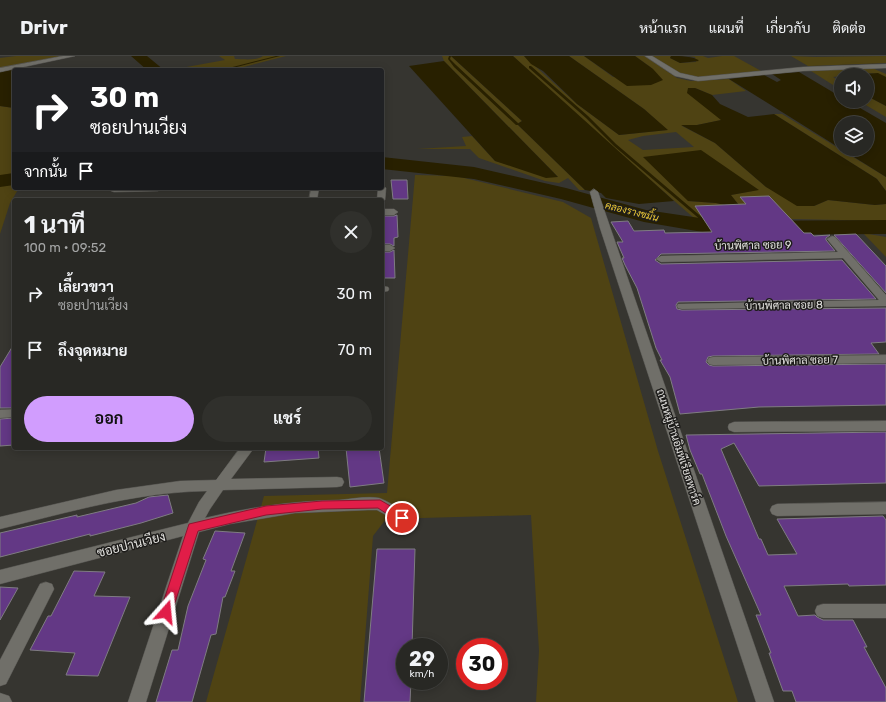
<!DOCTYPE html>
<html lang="th">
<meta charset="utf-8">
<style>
body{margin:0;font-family:Rubik,Sarabun,sans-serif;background:#30302c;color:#f1f3f6;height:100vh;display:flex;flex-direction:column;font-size:15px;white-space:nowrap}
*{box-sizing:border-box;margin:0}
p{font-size:13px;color:#a5a6a6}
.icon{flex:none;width:22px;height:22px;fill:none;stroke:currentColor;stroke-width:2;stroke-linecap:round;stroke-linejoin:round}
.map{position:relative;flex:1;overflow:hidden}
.details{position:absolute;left:12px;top:142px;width:372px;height:252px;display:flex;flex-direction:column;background:#282824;border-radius:4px;box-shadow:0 2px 10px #0003,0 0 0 1px #444441}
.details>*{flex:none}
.banner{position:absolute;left:12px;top:12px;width:372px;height:122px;border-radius:4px;box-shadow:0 2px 10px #0003,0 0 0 1px #444441;background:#202124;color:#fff;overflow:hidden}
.controls{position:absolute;left:834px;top:12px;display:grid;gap:8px}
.controls a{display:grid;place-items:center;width:40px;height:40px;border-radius:50%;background:#282824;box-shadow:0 2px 10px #0003,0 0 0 1px #444441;font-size:20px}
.speed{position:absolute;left:396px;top:582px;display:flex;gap:8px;font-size:20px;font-weight:700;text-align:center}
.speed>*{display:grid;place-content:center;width:52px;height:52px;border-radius:50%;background:#282824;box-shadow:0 2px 10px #0003,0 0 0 1px #444441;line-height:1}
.speed small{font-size:10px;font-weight:400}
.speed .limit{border:6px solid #d22;background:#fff;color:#111}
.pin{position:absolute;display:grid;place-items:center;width:34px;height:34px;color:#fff;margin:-17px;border:2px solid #fff;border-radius:50%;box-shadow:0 1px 4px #0007}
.me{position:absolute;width:44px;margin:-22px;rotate:18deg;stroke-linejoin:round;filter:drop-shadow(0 0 3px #0008)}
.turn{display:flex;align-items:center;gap:14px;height:84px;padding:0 12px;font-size:18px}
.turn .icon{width:52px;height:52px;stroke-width:2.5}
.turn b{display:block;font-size:28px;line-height:34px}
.then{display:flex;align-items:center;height:38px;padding:0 12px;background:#0003;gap:8px;font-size:15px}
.round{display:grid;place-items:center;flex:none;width:42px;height:42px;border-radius:21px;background:#30302c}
.summary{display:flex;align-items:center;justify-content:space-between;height:68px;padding:0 12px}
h1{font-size:24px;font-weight:700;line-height:30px}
.button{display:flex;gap:8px;margin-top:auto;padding:8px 12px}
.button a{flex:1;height:46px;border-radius:24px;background:#d19dfe;color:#111;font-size:16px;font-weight:700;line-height:46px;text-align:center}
.button a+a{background:#30302c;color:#f1f3f6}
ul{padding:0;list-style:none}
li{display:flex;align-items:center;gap:12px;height:56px;padding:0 12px}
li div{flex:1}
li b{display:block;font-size:15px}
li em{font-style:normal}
header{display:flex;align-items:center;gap:24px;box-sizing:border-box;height:56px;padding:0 20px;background:#282824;border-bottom:1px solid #444441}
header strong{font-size:19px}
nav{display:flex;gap:22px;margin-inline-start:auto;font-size:14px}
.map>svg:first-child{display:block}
</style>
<header>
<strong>Drivr</strong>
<nav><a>หน้าแรก</a><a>แผนที่</a><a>เกี่ยวกับ</a><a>ติดต่อ</a></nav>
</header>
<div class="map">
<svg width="886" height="646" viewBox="0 0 886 646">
<rect width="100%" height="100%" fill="#363530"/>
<!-- green -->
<g fill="#4f4313" fill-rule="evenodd">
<path d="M16,0H64L0,13V2Z"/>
<path d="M219,0H234L235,3C243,3 256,5 263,0H286L232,14H170L225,4Z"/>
<path d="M442,0H451L522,65L517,68L585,134H579L568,122L559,127L545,125L479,102L470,93H417L466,90L462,81L472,80L495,105L558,121L444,5Z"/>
<path d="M513,0H524L577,48L619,79L667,74L644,53L569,0H584L613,21L653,13L635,0H645L677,22L691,25L729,23L746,35L712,39L695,32L722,64L697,69L682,70L715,87L766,131L814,150L828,144L875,149L886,148V165L794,163L710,167L694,162L597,78ZM676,76L694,91L643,94L628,84L643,80ZM758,134L730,139L742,152L716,147L688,145Z"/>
<path d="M651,0H671L670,2L680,7L696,6L695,1L689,0H703L708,2L722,0H717H734L763,16L700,22L680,18Z"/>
<path d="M791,0L815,1L886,0V7L808,10Z"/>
<path d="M872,12L886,18V21C871,13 848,19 833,21L841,26V34L811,15Z"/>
<path d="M867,40L886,50V61L859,45H867Z"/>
<path d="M0,50L14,52V117L0,120Z"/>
<path d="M774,58H782L886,121V135L877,123Z"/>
<path d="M415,119L456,120L563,146L591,162L658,395L738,646H536L539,595L531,459L386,463L373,480L360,646H206L264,440L387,437Z"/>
<path d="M14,127V132H19L10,147L0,178V129Z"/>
<path d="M863,177L886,181V201Z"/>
</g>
<!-- water -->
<g fill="#282000" fill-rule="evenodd">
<path d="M451,0H513L674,145L639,148L606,142L601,137L585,134L517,68L522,65Z"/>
<path d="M524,0H569L644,53L668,74L619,79L577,48L543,15L531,8Z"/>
<path d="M584,0H635L653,13L663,24L651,29L627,30Z"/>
<path d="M671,0C680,0 694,0 699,5L680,7L670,2Z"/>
<path d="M444,5L558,121L546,122L495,105L409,10Z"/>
<path d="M20,12L25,13L14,14V52L0,50V15Z"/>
<path d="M799,16L841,41V45H848L886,67V121L729,23L764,19L777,26L781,24L772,18ZM841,67H867V93H841Z"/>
<path d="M878,17L886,21V50L867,40V19H850Z"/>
<path d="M688,32H695L712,39L720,48L748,61L774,58L877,123L886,135V148L875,149L828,144L814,150H797L766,131L715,87L681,69H697L721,64L687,37Z"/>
<path d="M701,94L759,134L731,139L742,153L716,147L688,145L643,101Z"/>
</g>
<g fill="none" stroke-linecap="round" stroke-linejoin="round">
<!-- stream -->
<g fill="#282000" fill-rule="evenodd">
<path d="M276,0H280L225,14H221Z"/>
<path d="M449,0H451L450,3L456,9L518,67V69H516L454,11L448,3Z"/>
<path d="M529,10H531L588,60L616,88L711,169V171H709L614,90L586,62L529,12Z"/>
</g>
<!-- river -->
<g fill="#282000" fill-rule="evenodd">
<path d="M131,0H147L164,14H147Z"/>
<path d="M382,101L474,111L566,132L646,154L720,165L886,164V178L720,179L644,166L561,143L474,123L382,113Z"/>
<path d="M14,117V129L0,131V119Z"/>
</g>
</g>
<!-- building -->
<g fill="#633885" stroke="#7f7c82">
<path d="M391,124H407L408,143H393Z"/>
<path d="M769,140L804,177H811L814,180L830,179L826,182V184L835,195L661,198L655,204L661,208L842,204L876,243L678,246L676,249L677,253L682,254L886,252V286L871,287L879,298L713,300L708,301L706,306L709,309L713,310L886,308V349L759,351L680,358L670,321L660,304H662L656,292L637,232L625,209L622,202H624L617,186H623L611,166L628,165L634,175L664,174L665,177L712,176L695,150L746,148L740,141Z"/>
<path d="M397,159L398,181L394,182V190L390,188H382V160H394Z"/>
<path d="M856,178L886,210V237L834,179Z"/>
<path d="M394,194L395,222H382V196H390Z"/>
<path d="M14,288V352H0V311Z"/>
<path d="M14,362V389L0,390V363Z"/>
<path d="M886,376V427L759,430L734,387L721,393L759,483H761L768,499L797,498L777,463L883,460L886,464V529L849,530L848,528L784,530L798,560L815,559L817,561L823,564H853L867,591H864L886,632V646H796L792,635H783L769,597H771L756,559H761L726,480L702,418H700L690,394L686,379Z"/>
<path d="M266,392H318L319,402L264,406Z"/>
<path d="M346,392H379L384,427L350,431Z"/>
<path d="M168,439L173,457L141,467L90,480V478L0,501V477L77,459V461L136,447L149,441Z"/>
<path d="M215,475L245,477L231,515H235L225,541H223L216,578L211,579L192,646H156L172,594H178L188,550L206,504L203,503Z"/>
<path d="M377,493H415L412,591H405V625H411L410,646H364Z"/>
<path d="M74,515L105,516L94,540L130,541L98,620L66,619L75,597L30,594L48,560H51Z"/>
<path d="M0,531L18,532L0,564Z"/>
</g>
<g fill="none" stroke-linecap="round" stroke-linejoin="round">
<!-- minor casing -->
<g stroke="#54534f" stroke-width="1">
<g id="minor">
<path d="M63,0H75L0,16V12Z"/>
<path d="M645,0H652L680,17L698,21L803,11L886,8V12L803,15L698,25L675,20Z"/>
<path d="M382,129L386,132L385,144L382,146V144H377L378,132H382Z"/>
<path d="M110,132H162L158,135L114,136L111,135Z"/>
<path d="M311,132H319L317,144H309Z"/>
<path d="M594,133L598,136L774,646H756L600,172L590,136Z"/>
<path d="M382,153H394L398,156L394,159H382Z"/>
<path d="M832,180L835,181L886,239V250L682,253L678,252L677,250L678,248L879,244L843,202L661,206L656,203L661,200L838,196L827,183Z"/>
<path d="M382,189H390L395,192L390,195H382Z"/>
<path d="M382,230L388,231L389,233L388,235L382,236Z"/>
<path d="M886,299V307L713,309L709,308L707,305L709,302L713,301Z"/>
<path d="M14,353V361L0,362V354Z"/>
<path d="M886,365V375L734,376L729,374L728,371L729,368L734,366Z"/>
<path d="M240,392H254L231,423L337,421L342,422L344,426L342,430L337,431L223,434L210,453L205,462C251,451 292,445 339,444C352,443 366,440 379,442C386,444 406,456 409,462L407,466L402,468L377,454H368L295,457L230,468L199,476L146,646H128L183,480L0,528V514L188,467L199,446L207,435C137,436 69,456 0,473V461L116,434L180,425L216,424Z"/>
<path d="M886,446V458L777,460L772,458L770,454L772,450L777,448Z"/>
<path d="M46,526L52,528L54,533L6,628L0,630V604L40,528Z"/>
<path d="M823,548H886V562H823L817,560L815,555L817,550Z"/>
<path d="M0,637L9,640L12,646H0Z"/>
</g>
</g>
<!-- minor -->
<use href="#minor" fill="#706f69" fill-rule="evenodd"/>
</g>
<!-- route -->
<path fill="#e11d48" stroke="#92132f" d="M380,444L406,459L407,462L406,465L402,466L398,465L378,452L322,453L266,459L198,475L172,556L170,560L166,562L161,560L160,556L189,468L266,450L322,445Z"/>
<g text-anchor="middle" stroke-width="3" stroke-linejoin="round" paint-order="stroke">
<!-- far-water labels -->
<g font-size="10" font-style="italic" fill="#ecc936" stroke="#1d1c1a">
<text transform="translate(632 155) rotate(14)" y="4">คลองรางขมิ้น</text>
</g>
<!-- street labels -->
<g font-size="11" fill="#e2e1de" stroke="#1d1c1a">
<text transform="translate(753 189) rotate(-1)" y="4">บ้านพิศาล ซอย 9</text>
<text transform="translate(784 249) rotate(-1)" y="4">บ้านพิศาล ซอย 8</text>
<text transform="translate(800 304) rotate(-1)" y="4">บ้านพิศาล ซอย 7</text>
<text transform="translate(679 391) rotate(72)" y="4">ถนนหมู่บ้านอิมพีเรียลพาร์ค</text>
</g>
<!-- near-street labels -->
<g font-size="13" fill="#e2e1de" stroke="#1d1c1a">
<text transform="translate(131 488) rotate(-14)" y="5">ซอยปานเวียง</text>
</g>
</g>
</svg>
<div class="controls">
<a><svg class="icon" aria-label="sound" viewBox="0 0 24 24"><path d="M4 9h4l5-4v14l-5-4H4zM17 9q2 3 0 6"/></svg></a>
<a><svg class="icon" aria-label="layers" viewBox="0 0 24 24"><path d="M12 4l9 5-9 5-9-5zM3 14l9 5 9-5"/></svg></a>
</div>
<div class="speed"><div>29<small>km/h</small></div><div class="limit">30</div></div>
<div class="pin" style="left:402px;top:462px;background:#d93025"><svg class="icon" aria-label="arrive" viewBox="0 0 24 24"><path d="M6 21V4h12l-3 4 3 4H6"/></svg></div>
<svg class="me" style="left:166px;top:556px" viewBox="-20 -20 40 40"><path d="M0-17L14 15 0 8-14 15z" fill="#e11d48" stroke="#fff" stroke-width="4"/></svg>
<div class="banner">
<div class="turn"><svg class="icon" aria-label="right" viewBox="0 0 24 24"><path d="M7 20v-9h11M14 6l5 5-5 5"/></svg><div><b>30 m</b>ซอยปานเวียง</div></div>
<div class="then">จากนั้น<svg class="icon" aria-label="arrive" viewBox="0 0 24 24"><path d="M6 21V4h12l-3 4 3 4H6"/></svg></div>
</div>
<section class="details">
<div class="summary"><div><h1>1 นาที</h1><p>100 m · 09:52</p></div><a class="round"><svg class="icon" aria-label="close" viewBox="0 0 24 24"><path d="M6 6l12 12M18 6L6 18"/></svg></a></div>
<ul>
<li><svg class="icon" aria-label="right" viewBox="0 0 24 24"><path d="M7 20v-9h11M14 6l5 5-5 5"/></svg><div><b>เลี้ยวขวา</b><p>ซอยปานเวียง</p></div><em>30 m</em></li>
<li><svg class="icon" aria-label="arrive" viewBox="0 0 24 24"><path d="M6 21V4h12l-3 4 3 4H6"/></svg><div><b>ถึงจุดหมาย</b></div><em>70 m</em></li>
</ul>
<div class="button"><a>ออก</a><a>แชร์</a></div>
</section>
</div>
